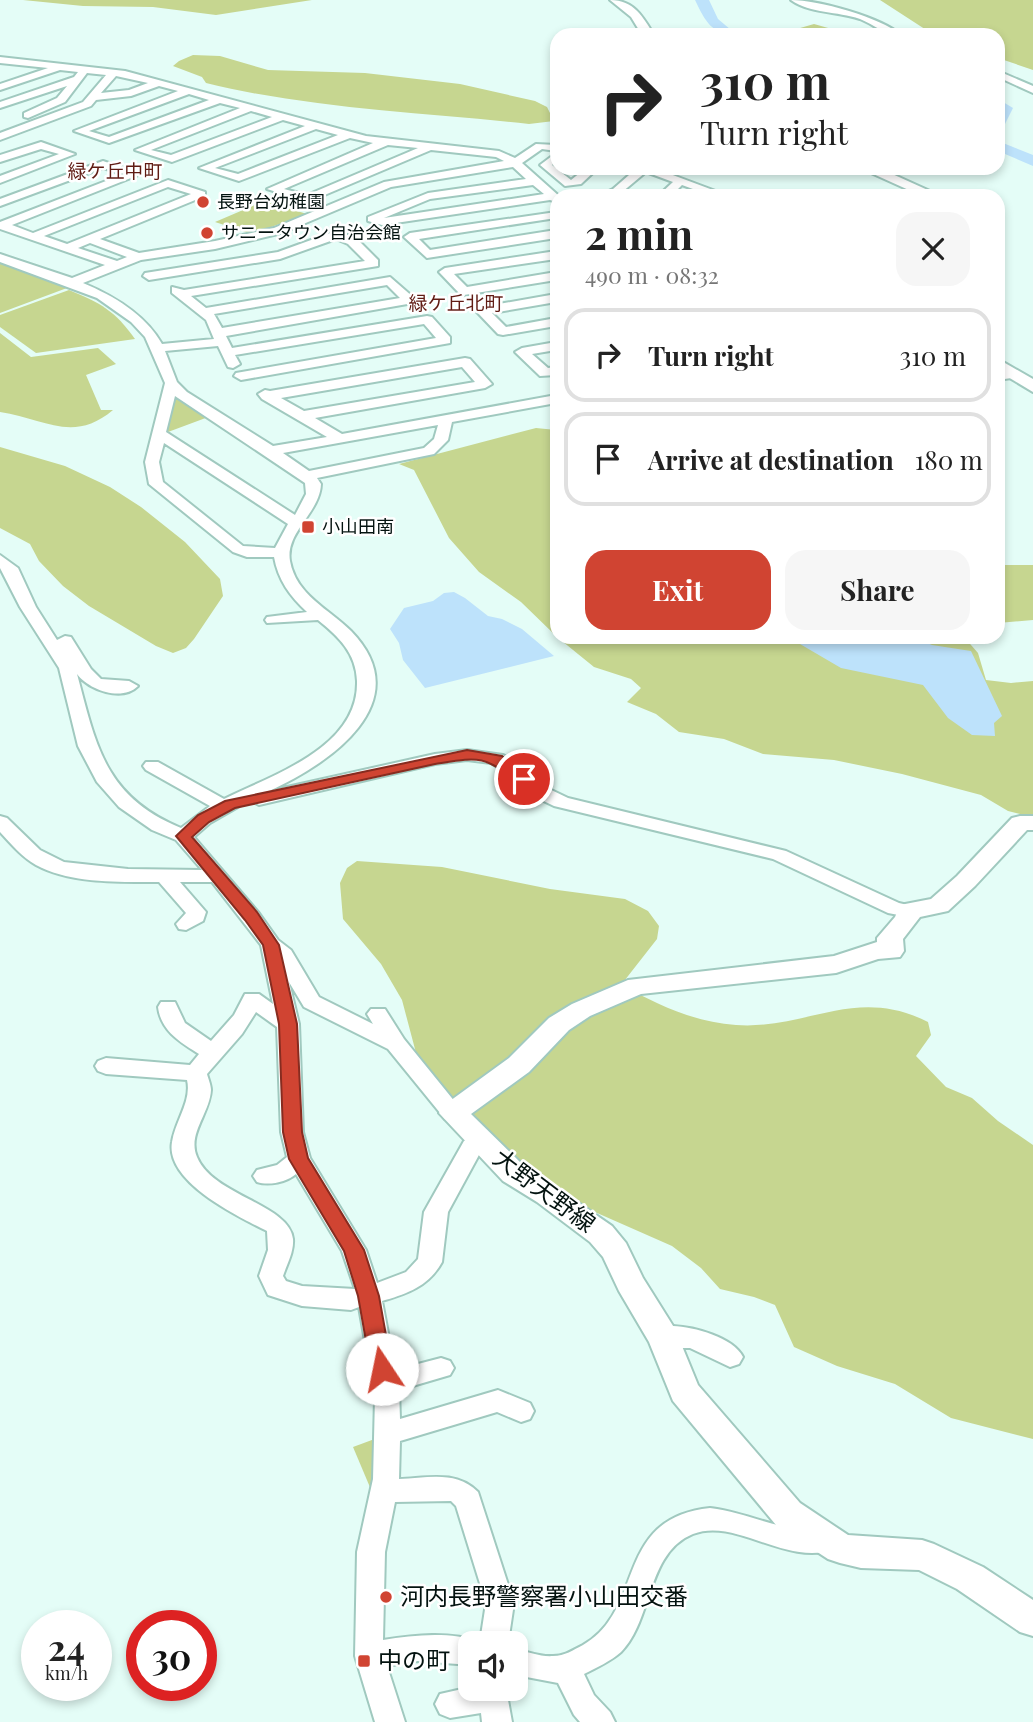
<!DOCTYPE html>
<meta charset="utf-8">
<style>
body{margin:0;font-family:"Playfair Display","Noto Sans JP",serif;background:#f6f6f6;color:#222;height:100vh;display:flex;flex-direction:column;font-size:26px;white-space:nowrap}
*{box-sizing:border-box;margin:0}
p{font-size:23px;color:#767676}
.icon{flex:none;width:38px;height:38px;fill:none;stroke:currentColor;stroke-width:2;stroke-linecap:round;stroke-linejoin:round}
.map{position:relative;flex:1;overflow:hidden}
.details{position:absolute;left:550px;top:189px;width:455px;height:455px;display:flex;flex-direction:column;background:#fff;border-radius:21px;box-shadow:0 4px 10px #0003}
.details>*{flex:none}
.top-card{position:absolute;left:550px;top:28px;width:455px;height:147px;border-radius:21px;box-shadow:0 4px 10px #0003;background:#fff;color:#222;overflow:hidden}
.fabs{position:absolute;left:458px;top:1631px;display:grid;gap:14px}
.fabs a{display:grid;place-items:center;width:70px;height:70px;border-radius:14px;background:#fff;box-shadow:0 4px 10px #0003;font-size:35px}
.speed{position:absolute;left:21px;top:1610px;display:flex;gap:14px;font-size:35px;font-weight:700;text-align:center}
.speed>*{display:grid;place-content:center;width:91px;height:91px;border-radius:50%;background:#fff;box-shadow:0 4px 10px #0003;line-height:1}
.speed small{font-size:18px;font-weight:400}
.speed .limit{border:10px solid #d22;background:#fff;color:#111}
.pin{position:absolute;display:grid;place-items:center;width:60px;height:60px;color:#fff;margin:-30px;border:4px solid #fff;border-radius:50%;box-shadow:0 2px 7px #0007}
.me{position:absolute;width:77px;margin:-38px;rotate:349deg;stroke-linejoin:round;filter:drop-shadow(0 0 5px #0008)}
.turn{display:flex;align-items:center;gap:24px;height:147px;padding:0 35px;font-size:32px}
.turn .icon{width:91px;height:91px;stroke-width:2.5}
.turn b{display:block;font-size:49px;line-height:60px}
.round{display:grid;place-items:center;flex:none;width:74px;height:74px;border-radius:21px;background:#f6f6f6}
.summary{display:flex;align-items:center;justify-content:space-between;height:119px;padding:0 35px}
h1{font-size:42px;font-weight:700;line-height:52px}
.button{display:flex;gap:14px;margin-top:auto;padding:14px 35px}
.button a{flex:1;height:80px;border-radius:21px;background:#d04432;color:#fff;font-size:28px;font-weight:700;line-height:80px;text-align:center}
.button a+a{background:#f6f6f6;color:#222}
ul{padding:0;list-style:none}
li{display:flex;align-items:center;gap:21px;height:94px;margin:0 14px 10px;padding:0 21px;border:4px solid #e0e0e0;border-radius:21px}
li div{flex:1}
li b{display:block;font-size:26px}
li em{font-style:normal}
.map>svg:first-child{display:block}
</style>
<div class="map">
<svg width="1033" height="1722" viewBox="0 0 1033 1722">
<rect width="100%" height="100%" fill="#e4fdf7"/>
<!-- green -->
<g fill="#c6d690">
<path d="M23,0H312L216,15L153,7L83,6Z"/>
<path d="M880,0H1033V70L998,58V35H934Z"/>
<path d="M814,24L853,35H776Z"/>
<path d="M193,55L220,56L268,70L365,73L460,84L535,101L547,107L554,121L529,124C421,112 312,109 206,83L202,77L173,66L179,61Z"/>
<path d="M264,201L307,214L252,234L215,222Z"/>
<path d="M0,263L67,288L0,313Z"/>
<path d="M69,290C101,303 115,311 135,339L36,353L0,327V315Z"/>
<path d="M0,333L31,357L98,348L116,364L86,375L101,410H113C73,444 43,418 0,412Z"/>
<path d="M177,395L211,416L168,432L164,430L171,398Z"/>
<path d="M536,428L556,430V636L521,602L479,572L449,538L414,470L399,464Z"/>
<path d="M0,447L65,466L110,487L141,507L185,542L220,579L223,596L194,639L186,648L173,653L156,646L89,606L63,586L39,561L30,544L0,528Z"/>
<path d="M998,565H1033V620L998,623Z"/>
<path d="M557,637H964L978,653L986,680L1011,683L1033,681V817L1008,811L981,795L902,774L834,760L763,754L724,739L679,732L656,714L627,702L641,688L631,679L594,667Z"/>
<path d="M357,861L442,867L550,889L625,899L648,911L659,926L657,939L621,985C657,1004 693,1022 736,1025C807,1030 855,985 928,1022L931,1035L916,1056L946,1087L972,1098L998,1121L1033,1145V1439L951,1418L895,1384L837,1366L794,1347L775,1305L754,1297L720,1289L701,1268L672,1246L554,1194L478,1150L420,1068L402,1000L381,964L343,919L340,883L347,868Z"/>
<path d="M380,1437L372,1492L353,1447Z"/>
</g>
<!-- water -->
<g fill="#bde2fb">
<path d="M454,592L465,598L488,616L502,619L522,629L554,656L425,688L403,660L399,643L390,629L404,608L433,601L444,593Z"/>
<path d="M788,637H848L899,643L904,637H913L932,645L971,651L1002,716L994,723L995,736L972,735L948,718L923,685L841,668Z"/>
</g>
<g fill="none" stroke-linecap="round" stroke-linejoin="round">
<!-- river -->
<g fill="#bde2fb" fill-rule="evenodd">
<path d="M695,0H709L718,19L737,35C712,35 705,21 695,0Z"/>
<path d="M998,99L1013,108L1003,128L998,130Z"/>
<path d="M998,141L1033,155V166L998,151Z"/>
</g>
<!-- minor casing -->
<g stroke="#a0c9bf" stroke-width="4">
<g id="minor">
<path d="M791,0C818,0 880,17 901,35C884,35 875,25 860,19C837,11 811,14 791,0Z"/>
<path d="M0,57L125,71L366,136L499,151L515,158L536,144L556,145V151L542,149L522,163L559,196H556V202L550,200L382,225L368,221V217L428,193L526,179L513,167L391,187L282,233L215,249L141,260L83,283C114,296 145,314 162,344L214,339L206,320L172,293V287L184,290L365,261L348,244L336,239L280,259L149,280L143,276L145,273L278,252L336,231L356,238L378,260V266L191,296L206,308L390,277L413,297V303L226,336L232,348L427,316L432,317L450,337V343L241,380L234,376L236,373L436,338L424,324L235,355L240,364L233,368L228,367L218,346L165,351L177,382L187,392L273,446L327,437L262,399L258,394L265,390L270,391L465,358L470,359L492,384L485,388L315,418L342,434L556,395V403L452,422L448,440L434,454L317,478L321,484C320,513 285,532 290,561C296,595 329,609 351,631C420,702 329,764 269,791L435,754L467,750L503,755L518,764L543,786L568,798L786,851L899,903L916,907L919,911L916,915L909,917L888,913L773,859L554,806L529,794L506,772L491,763L467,760L435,764L259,805L250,800L210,823L194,837L258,912L278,940L291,950L319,997L373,1024L367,1014L371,1009H385L404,1039L464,1113L461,1119L453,1121L445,1119L388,1049L304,1007L289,982L299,1024L303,1132L310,1158L366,1250L377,1283L406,1272L418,1259L424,1212L464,1141L480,1133L488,1135L491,1141L480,1153L448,1212L442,1262C429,1286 407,1294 382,1301L395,1370L441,1358L450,1361L454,1368L450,1375L399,1390L400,1419L498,1390L530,1403L534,1411L530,1419L521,1422L497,1412L400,1441L399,1479C428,1478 456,1470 478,1492L514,1603L508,1643H471V1665L417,1661L387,1666L405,1722H375L355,1656L357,1552L373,1479L375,1398L359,1307L351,1310L302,1306L268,1295L259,1276L268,1250L267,1231C239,1217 165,1182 172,1142C175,1121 192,1101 187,1080L106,1074L98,1071L95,1066L98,1061L106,1058L190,1065L199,1054C180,1042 161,1031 158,1007L161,1002H175L185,1023L211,1041L234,1015L245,994H259L273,1004L261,945L212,882H180L206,912L203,921L186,930L179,929L176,924L186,913L159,882C121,882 71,884 36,865C22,857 11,844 0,832V816L7,818L40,850L64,862L128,869L202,870L176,840L152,830L119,807L97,782L78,746L59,668L20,607L0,568V555L18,568L36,607L57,640L65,636L71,637L91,669L101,679L129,681L138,686C122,702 89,690 77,674C96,746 105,797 181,828L210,806L146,770L143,766L146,762H158L224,799C272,775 359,748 357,681C356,653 339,637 318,620L267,623L265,620L267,617L307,612C290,596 278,580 274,557H247L233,552L149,484L145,462L165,383L145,337L131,322L97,298L0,262V254L72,278L105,265L0,229V222L124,174L103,168L0,206V199L103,161L141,174L12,225L33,233L168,180L205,192V196L100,239L139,253L215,241L274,228L384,182L504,161L496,157L431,150L308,202L267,189L373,143L350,138L239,181L199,168L305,126L283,120L172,162L135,150L240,108L220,103L109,143L74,131L178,91L159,86L131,96L96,100L91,106L0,140V133L83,102L106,75L87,73L65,102L28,118L24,117V113L57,98L67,86L0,108V102L74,77L78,72L60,70L0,90V84L48,68L0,63ZM116,76L148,83L129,90L101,93ZM189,94L209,100L109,137L89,131ZM251,111L272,117L171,155L151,150ZM316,129L338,135L238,174L215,168ZM388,145L418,148L307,195L284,189ZM533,185L544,194L384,218L430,199ZM168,187L191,194L67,244L44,236ZM90,243L127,257L117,261L78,248ZM387,285L400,298L222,328L214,314ZM462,367L475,382L304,411L281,398ZM175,396L305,483L306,494L295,515L166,432ZM438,425L434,439L424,448L309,471L283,453ZM164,443L288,524L275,548L243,546L163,482L159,462ZM256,1012L277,1027L281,1132L287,1157L277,1165L257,1170L253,1176L257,1182C269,1186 287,1182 296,1174L342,1251L355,1289L302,1286L286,1281L283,1276C287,1264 294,1252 293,1239C289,1204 213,1196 197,1157C187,1134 210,1113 211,1090C211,1085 208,1078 207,1074L242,1034ZM451,1501L456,1506L486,1603L480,1642C450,1631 414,1635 383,1640L385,1552L395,1502Z"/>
<path d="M998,71L1033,86V93L998,77Z"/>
<path d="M41,142L75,154L0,183V176L59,154L41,149L0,162V155Z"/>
<path d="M556,153V161L552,165L571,180L586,168H598L581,184L565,186L540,165Z"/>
<path d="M637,168H654L729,196H712L682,185L671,196H658L673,182L646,172L621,193L598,196L613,189Z"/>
<path d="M556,212V218L419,239L430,250L556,230V238L427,258L404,237L410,233Z"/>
<path d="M556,251V259L454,274L467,287L556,272V280L464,295L460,294L439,272L445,268Z"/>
<path d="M556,294V302L492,313L506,327L556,318V326L503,335L498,334L476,311L482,307Z"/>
<path d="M556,342V350L532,354L548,368L556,367V375L540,376L515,352L522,348Z"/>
<path d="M1013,370L1018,371V377L998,380V372Z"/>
<path d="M673,1326C694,1327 733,1337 743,1357L739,1364L730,1367L690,1348H664L655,1345L652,1338L655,1331Z"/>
<path d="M710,1508C738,1511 763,1523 791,1528C806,1531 821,1527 835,1533L839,1541L835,1549C786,1567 736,1517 693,1534C646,1553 653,1620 621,1652C611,1661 596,1668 584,1674L594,1695L610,1712L615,1722H580L574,1715L558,1683L516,1675V1649C528,1652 541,1657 553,1656C565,1656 573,1650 583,1645C646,1609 613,1518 710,1508Z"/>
<path d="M471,1687L506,1689L512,1722H482L481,1713L450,1718L440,1714L435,1704L440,1694Z"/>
</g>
</g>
<!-- major casing -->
<g stroke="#a0c9bf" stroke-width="4">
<g id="major">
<path d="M610,0C634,0 643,17 654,35H642L631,17Z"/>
<path d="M860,168H879L941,196H922Z"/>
<path d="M998,359L1033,379V392L998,371Z"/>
<path d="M1020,816H1033V830H1027L975,886L948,911L920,917L903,939L904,951L900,957L878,959L836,973L641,994L590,1016L569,1030L529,1072L471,1114L523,1165L612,1226L626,1243L643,1278L675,1329L698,1385L800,1503L848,1535L922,1540L934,1544L983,1567L1033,1600V1636L1020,1632L957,1589L919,1570L861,1568L840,1563L828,1559L776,1525L673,1401L649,1342L619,1291L603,1257L590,1242L537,1202L503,1181L439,1113L443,1106L509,1058L549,1018L572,1004L628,980L834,956L877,942V938L895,917L900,905L931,899L957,876L1012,818Z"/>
</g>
</g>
<!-- minor -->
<use href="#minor" fill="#fff" fill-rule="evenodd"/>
<!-- major -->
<use href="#major" fill="#fff" fill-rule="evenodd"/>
</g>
<!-- route -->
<path fill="#d04432" stroke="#872c20" stroke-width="2" d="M467,750L502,756L532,779L524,783L519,782C482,755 480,757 435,764L235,808L209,822L192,837L257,912L279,945L297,1024L302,1132L308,1158L364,1250L379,1296L392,1369L389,1375L382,1377L374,1375L371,1369L358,1296L344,1251L289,1159L283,1132L279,1024L263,945L245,920L176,836L198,815L225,801Z"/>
<!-- markers -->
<g fill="#d04432" stroke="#fff" stroke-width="2.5">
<circle cx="203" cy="202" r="7"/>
<circle cx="207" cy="233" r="7"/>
<rect x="301" y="520" width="14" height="14" rx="3.5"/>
<circle cx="386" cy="1597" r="7"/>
<rect x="357" y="1654" width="14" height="14" rx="3.5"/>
</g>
<g text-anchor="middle" stroke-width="5" stroke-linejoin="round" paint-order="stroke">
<!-- far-poi labels -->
<g font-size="18" fill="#041310" stroke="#fff" text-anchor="start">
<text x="217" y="208">長野台幼稚園</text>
<text x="221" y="239">サニータウン自治会館</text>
<text x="322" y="533">小山田南</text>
</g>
<!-- far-neighbourhood labels -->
<g font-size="19" fill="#601c14" stroke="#fff">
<text x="115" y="178">緑ケ丘中町</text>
<text x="456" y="310">緑ケ丘北町</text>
</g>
<!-- near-street labels -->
<g font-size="24" fill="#041310" stroke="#fff">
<text transform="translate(544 1191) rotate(37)" y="8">大野天野線</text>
</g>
<!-- near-poi labels -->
<g font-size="24" fill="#041310" stroke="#fff" text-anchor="start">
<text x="400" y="1605">河内長野警察署小山田交番</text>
<text x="378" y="1669">中の町</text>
</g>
</g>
</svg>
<div class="fabs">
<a><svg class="icon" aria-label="sound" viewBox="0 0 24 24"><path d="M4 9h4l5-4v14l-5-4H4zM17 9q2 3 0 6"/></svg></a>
</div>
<div class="speed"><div>24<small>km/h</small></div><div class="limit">30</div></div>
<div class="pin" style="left:524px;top:779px;background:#d93025"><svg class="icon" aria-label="arrive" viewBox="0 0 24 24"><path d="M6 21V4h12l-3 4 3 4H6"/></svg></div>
<svg class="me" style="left:382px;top:1369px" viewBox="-20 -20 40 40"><circle r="19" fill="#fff"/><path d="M0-13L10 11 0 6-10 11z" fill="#d04432"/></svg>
<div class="top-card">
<div class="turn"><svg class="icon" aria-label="right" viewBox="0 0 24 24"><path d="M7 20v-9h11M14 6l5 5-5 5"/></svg><div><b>310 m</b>Turn right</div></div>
</div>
<section class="details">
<div class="summary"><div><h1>2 min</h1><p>490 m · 08:32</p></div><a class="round"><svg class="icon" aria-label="close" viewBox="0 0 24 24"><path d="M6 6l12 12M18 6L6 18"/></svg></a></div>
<ul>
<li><svg class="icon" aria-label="right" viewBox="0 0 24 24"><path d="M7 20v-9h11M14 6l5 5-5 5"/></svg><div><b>Turn right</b></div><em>310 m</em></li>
<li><svg class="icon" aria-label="arrive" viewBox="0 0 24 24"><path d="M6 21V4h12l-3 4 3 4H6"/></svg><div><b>Arrive at destination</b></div><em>180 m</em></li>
</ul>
<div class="button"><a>Exit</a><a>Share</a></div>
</section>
</div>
